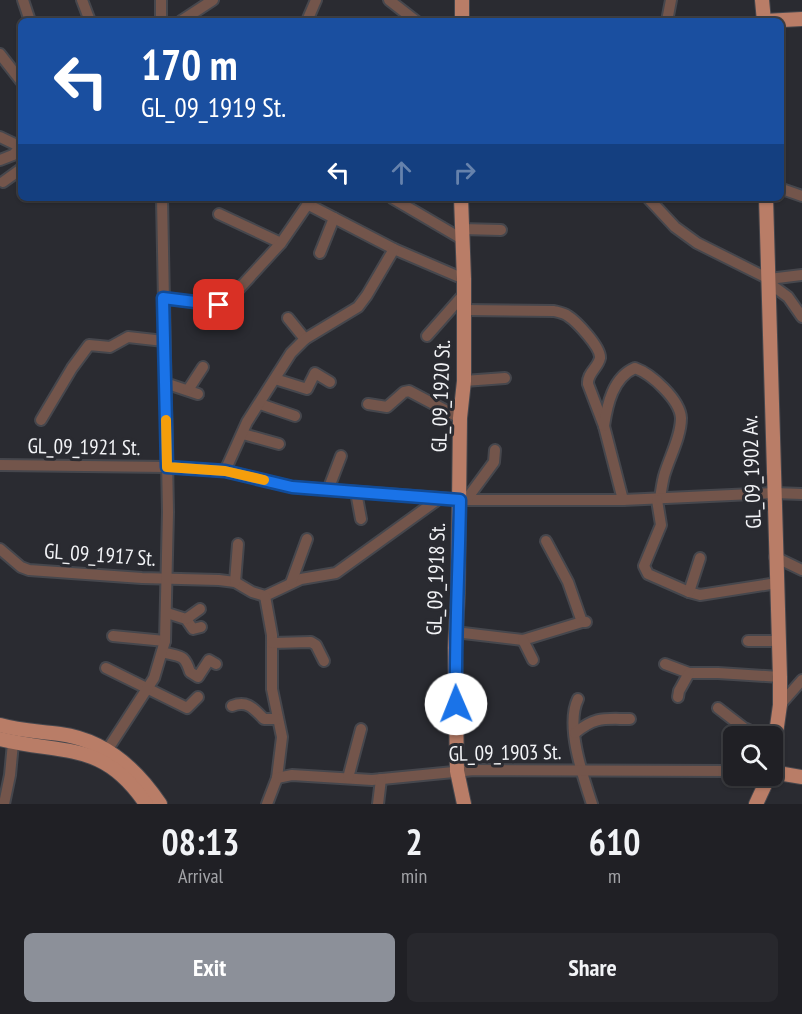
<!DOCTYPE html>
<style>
body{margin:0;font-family:"PT Sans Narrow",sans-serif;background:#28282d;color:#f1f3f6;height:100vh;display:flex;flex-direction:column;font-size:22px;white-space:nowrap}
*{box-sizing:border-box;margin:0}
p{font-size:20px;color:#a2a3a7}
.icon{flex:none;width:33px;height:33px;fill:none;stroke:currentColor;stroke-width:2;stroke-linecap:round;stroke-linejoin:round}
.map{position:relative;height:804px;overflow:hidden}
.details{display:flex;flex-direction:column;background:#202025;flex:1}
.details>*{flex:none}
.banner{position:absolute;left:18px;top:18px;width:766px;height:183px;border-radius:9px;box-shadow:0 2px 4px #0004,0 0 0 2px #3d3e42;background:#1a4fa0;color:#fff;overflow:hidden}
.buttons{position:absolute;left:723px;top:726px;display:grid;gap:12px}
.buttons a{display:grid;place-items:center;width:60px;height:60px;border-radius:9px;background:#202025;box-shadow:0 2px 4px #0004,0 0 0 2px #3d3e42;font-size:30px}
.pin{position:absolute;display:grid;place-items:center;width:51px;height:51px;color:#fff;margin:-26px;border-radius:12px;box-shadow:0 3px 9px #0006}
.me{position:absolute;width:66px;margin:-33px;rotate:359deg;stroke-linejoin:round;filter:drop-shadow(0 0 4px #0008)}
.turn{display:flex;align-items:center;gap:21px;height:126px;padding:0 24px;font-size:27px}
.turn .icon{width:78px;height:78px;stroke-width:2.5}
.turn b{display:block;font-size:42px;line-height:51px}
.lanes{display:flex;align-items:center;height:57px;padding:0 24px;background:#0003;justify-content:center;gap:30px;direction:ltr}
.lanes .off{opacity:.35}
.eta{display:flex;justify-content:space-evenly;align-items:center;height:102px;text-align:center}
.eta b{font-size:36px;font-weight:800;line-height:42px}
.primary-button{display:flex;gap:12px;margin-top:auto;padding:12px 24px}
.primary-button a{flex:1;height:69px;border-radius:9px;background:#8c9099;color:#fff;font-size:24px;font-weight:800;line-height:69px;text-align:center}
.primary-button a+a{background:#28282d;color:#f1f3f6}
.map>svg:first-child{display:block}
</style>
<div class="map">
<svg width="802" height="804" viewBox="0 0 802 804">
<rect width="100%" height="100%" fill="#2a2b31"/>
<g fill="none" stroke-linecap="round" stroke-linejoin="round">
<!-- minor casing -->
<g stroke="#46474d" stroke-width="14">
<g id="minor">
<path d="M23,0L30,21"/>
<path d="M82,0L90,21"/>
<path d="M161,0V21"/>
<path d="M389,0L416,21"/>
<path d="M181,21L213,0"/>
<path d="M307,21L316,0"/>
<path d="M667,21L671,0"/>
<path d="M0,54L21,81"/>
<path d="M0,137L21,147"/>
<path d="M0,160L13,155L21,147"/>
<path d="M3,182L21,169"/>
<path d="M782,189L802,196"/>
<path d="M392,198L462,239"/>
<path d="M648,198L675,227L697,243L769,279L802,275"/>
<path d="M309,205L394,249L464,279"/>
<path d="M219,214L281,243"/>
<path d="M461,229L501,230"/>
<path d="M320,253L334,218"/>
<path d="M769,283L788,297L802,317"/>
<path d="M163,298L219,305L226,303L281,243L312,198"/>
<path d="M464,310L554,311C558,312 564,313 568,316C576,321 601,347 600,358C598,368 587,373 588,384L604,426L623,500"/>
<path d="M288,318L305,339"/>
<path d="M427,336L464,294"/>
<path d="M275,379L307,389L315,373L330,382"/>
<path d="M464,381L505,378"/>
<path d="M165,383L198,394"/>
<path d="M188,390L203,367"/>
<path d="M260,404L295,416"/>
<path d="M368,404L387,407L404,392L409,391L460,418"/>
<path d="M41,420L72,368L89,345L110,347L128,337L164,341"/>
<path d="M604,426C607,405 613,377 635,368C652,374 680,400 681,418C681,437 669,458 664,476C662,484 661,492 660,499"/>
<path d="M243,434L279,444"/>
<path d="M0,465L167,467L225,471L292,487L466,500H623L774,493L802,494"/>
<path d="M225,471L247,422L291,353L305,339L358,307L367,295L394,249"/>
<path d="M328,490L341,456"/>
<path d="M356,492L361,519"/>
<path d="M466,500L494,462L495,450"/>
<path d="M657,500L661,525L644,566L648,574L689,592L700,595L777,583"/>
<path d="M546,541L568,582L582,622"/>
<path d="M0,549L21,567L29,570L142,578L219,580L235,582L252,592L265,596L301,579L336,573L440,498"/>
<path d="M775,557L802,570"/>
<path d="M235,582L238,544"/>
<path d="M291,583L307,539"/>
<path d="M689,592L700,558"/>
<path d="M265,596L272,635V689L282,737L277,778L267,804"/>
<path d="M167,613L186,619L193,629L201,627"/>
<path d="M186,619L200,609"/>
<path d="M455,632L523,640L582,622H586"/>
<path d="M113,636L165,641"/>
<path d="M523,640L533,660"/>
<path d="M748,641H778"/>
<path d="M272,643L311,642L316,645L324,661"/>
<path d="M162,652C180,657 184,653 190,672L198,677L209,660L216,664"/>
<path d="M665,664L689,673H718L780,677"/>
<path d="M106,668L187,708L198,697"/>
<path d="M678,697L679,691L689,673"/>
<path d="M578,699C565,725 583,777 592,804"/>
<path d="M780,705L802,680"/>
<path d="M232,706C248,700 254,709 264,719H278"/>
<path d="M718,708L744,728L762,736"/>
<path d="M575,733C596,716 604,719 630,719"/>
<path d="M104,755L154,678L165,641L168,512L162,198"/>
<path d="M277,778L292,775L372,780L474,770L734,771"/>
<path d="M348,778L361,729"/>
<path d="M4,804L10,775L13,743"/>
<path d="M378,804L381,779"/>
</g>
</g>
<!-- major casing -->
<g stroke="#46474d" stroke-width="16">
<g id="major">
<path d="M762,0L764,21"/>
<path d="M462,21V0"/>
<path d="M764,21L802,19"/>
<path d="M461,198L464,279V381L460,418L458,593L455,648L457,771L464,804"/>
<path d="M766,198L780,677V705L772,762"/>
<path d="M0,725C20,731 40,731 60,734C105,740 136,768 160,804"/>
<path d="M0,739C64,755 103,740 146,804"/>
<path d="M772,772L802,777"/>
<path d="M756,804L769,776"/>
</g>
</g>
<!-- minor -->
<use href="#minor" stroke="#73554b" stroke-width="10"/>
<!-- major -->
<use href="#major" stroke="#b97d67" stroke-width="14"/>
</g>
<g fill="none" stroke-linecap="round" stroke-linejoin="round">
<!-- route casing -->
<g stroke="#114b97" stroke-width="15">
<path id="route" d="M219,305L163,298L167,467L225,471L292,487L460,500C459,568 455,636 456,704"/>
</g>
<!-- route -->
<use href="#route" stroke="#1a73e8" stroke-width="10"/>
<!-- slow -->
<path stroke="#f59e0b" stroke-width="10" d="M166,420L167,467L225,471L264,480"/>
</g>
<g text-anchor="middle" stroke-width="6" stroke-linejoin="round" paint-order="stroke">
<!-- street labels -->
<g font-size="21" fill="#f2f3f6" stroke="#2a2b31">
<text transform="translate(441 396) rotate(-88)" y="7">GL_09_1920 St.</text>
<text transform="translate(84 447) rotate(1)" y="7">GL_09_1921 St.</text>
<text transform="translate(752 472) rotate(-92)" y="7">GL_09_1902 Av.</text>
<text transform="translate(100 555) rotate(4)" y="7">GL_09_1917 St.</text>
<text transform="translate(436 579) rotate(-88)" y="7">GL_09_1918 St.</text>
<text transform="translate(505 753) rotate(-1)" y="7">GL_09_1903 St.</text>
</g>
</g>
</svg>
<div class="buttons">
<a><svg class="icon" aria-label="search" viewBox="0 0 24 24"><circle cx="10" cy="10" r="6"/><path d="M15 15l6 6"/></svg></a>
</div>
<div class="pin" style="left:219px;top:305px;background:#d93025"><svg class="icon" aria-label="arrive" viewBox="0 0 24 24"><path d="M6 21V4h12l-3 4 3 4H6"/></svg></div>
<svg class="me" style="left:456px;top:704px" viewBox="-20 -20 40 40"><circle r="19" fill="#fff"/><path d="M0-13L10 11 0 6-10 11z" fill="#1a73e8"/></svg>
<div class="banner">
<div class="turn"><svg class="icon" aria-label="left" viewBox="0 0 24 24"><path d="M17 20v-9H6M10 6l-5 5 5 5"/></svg><div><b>170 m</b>GL_09_1919 St.</div></div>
<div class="lanes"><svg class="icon" aria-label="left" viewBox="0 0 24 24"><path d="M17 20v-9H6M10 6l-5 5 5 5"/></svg><svg class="icon off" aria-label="ahead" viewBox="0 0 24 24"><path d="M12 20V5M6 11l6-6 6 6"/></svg><svg class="icon off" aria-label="right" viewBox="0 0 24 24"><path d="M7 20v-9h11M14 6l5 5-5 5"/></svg></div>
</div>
</div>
<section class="details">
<div class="eta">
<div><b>08:13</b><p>Arrival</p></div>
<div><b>2</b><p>min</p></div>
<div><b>610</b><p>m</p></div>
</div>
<div class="primary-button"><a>Exit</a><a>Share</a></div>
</section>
